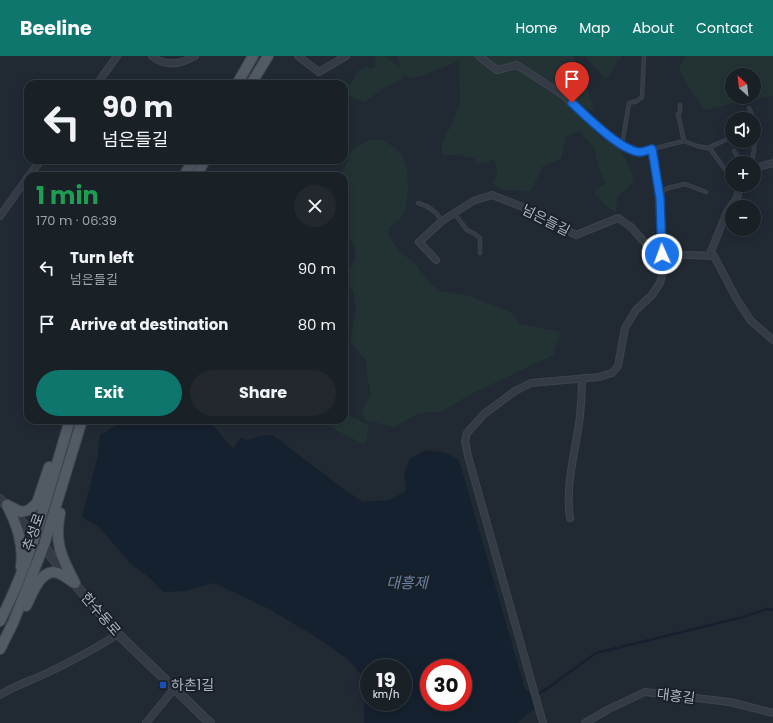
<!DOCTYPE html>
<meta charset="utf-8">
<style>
body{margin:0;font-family:Poppins,"Noto Sans KR",sans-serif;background:#22282e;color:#f1f3f6;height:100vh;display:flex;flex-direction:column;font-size:15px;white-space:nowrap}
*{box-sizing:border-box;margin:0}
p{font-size:13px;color:#9fa3a7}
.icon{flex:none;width:22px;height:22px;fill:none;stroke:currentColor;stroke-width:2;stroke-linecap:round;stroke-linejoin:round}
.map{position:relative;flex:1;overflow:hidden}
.side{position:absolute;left:24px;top:116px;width:324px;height:252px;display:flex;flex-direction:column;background:#192026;border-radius:12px;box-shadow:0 2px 10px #0003,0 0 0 1px #373e43}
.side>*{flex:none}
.top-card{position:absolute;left:24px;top:24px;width:324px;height:84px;border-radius:12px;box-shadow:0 2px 10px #0003,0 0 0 1px #373e43;background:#192026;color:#f1f3f6;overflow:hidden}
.needle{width:26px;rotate:333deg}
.tools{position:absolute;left:725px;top:12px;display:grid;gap:8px}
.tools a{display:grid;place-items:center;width:36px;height:36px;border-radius:50%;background:#192026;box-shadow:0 2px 10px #0003,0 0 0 1px #373e43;font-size:20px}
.speed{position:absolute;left:360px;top:603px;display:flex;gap:8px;font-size:20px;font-weight:700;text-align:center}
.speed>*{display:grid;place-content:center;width:52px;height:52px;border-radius:50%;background:#192026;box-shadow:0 2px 10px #0003,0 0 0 1px #373e43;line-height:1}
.speed small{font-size:10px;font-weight:400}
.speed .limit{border:6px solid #d22;background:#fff;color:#111}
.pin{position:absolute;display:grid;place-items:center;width:34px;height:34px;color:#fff;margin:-41px -17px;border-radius:50% 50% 50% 0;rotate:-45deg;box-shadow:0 0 4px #0007}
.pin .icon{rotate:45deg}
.me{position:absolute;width:44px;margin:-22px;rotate:358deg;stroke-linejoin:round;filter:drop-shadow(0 0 3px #0008)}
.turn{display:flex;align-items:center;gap:14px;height:84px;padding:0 12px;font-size:18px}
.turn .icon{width:52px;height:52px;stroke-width:2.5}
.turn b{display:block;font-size:28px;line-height:34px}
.round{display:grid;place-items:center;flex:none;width:42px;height:42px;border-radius:21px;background:#22282e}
.headline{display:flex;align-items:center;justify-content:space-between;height:68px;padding:0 12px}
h1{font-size:24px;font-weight:700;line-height:30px;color:#1e9e55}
.action{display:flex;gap:8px;margin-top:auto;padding:8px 12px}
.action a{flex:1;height:46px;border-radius:24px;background:#0f766e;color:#fff;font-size:16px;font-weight:700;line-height:46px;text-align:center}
.action a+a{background:#22282e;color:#f1f3f6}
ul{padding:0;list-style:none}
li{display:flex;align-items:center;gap:12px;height:56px;padding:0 12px}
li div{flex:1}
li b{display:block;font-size:15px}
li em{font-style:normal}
header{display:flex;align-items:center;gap:24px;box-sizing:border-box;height:56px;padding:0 20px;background:#0f766e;color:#fff}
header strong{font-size:19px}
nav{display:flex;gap:22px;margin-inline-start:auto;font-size:14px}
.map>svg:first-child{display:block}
</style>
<header>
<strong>Beeline</strong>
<nav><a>Home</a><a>Map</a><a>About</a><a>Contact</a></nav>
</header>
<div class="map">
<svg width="773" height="667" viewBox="0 0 773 667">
<rect width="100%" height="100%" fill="#212a33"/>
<!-- green -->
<g fill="#233334" fill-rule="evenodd">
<path d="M376,0H384L400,11L398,0H574L587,31L594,55L581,51L588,67L603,84L608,81L618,88L630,113L634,126L617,141L616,157L603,147L595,138L596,134L606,127L598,111L595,94L580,75L566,80L561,103L542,111L531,135L502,134L493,127L498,115L494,104L477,108L474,102L460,99H443L441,88L452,68L460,48L459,13L460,4C450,9 419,23 408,21C406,20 404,19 403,18L401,24L383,33L364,46L344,38V28H335L336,25L341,22L350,29L358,15L366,11L369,12H374L376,7L374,2Z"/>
<path d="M585,0H622L606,23Z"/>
<path d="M685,0H773V40L742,45L704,54L689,31L679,13ZM732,19H754V41H732Z"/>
<path d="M381,83C387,87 397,92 401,98C410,111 409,142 404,156C402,163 394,168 389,171L388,179L402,198L414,206L431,228L441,235L469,240L510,256L521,268L560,276L553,299L469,339L443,355L419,357L394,371L365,364L362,354L371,338L368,325L366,304L350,286L356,253L353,235L344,226V210L350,213C358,202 357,193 350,182L346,183L347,202L344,204V120H341L352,93L368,85Z"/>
<path d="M344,357L369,369L367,379V385L363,388L317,364H344Z"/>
<path d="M244,364H271L270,366L251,369Z"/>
</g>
<!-- water -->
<path fill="#16212f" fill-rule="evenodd" d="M117,364H208L233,393L241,381L247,384L259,380L273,379L338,429L363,446L389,444L406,435L404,417L410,403L426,394L446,397L459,404L525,633L531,637L535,652L517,667H364L365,623L348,603L311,578L269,553L214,527L184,535L163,536L150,522L131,508L99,471L82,461L98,399L100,379L117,369ZM369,612H403V646H369ZM429,612H463V646H429Z"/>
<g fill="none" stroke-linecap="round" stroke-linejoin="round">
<!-- stream -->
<path stroke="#16212f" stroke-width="2.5" d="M532,641L545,634L596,597L739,562L767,553L773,554"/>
<!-- service casing -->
<g stroke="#3d444e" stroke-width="4.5">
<g id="service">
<path d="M680,49V56L678,58L684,85"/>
<path d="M749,52C759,70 755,87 752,107"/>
<path d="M622,89L629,47L637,45L642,41L644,0"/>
<path d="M708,92L732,81"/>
<path d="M652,93L684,85L697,90L708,92L711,94L724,112L730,119H732"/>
<path d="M734,95L742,107"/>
<path d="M660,137L668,132L685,128L706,136"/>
<path d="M418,147C429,150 436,155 442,165"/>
<path d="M454,157L467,174L475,178L480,182V197"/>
</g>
</g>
<!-- minor casing -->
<g stroke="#3d444e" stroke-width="8">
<g id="minor">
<path d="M152,0C165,11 181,8 195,0"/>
<path d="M298,0L319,16L346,0"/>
<path d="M479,0L497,14L517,9L563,39L599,72L622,89L639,96L652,93L660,142L663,198L665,207L660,227L652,239L636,254L625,272L618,310L612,317L599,321L531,327L515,335L484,358L467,377L465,385L468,400L543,667"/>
<path d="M97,28L117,0"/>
<path d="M754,112L773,107"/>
<path d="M29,120L41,104"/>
<path d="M0,160L28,121"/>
<path d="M709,200L727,156L737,142L740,129"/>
<path d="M436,204L419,186L442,165L473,145L492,139L543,159L552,166L576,179L618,162L631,171L653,196L663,198L714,200L736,242L751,265L773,284"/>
<path d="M570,462C565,427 576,394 580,360C581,348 582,335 582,323"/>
<path d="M0,639C14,630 30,625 45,618C70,606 95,593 118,578"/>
<path d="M146,667L174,633"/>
<path d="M585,667L609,653L645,636L730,646L773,657"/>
</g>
</g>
<!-- tertiary casing -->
<g stroke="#3d444e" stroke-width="10">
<path id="tertiary" d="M0,443L44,489L53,503L118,578L210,667"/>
</g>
<!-- primary casing -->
<g stroke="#3d444e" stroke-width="12">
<g id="primary">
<path d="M237,28L253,0"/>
<path d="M251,28L268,0"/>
<path d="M184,120L193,104"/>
<path d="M196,120L205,104"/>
<path d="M7,449L21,456L29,454L37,447L49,411"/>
<path d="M7,449C17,469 24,488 21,511"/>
<path d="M60,457C54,486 61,501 75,527"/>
<path d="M26,550C32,539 38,518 53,516C60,516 68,523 73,526"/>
<path d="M0,565C33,501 49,432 70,364"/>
<path d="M0,593L13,567L44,489L82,364"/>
</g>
</g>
<!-- service -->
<use href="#service" stroke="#343b44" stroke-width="3"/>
<!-- minor -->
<use href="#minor" stroke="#343b44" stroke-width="6"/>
<!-- tertiary -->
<use href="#tertiary" stroke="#343b44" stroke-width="8"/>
<!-- primary -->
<use href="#primary" stroke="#525a64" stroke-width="10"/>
</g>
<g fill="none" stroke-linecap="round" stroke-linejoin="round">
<!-- route casing -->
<g stroke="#114b97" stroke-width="10">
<path id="route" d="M572,47C586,60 621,95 640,96C643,96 648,94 652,93L660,142L662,198"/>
</g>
<!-- route -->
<use href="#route" stroke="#1a73e8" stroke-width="7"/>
</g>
<!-- markers -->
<rect fill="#1a4fb4" stroke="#1a2028" stroke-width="1.5" x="159" y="625" width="8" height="8" rx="2"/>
<g text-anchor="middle" stroke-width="4" stroke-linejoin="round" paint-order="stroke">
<!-- street labels -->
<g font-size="14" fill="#aeb6c1" stroke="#1a2028">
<text transform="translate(546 164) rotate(27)" y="5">넘은들길</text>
<text transform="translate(33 476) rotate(-71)" y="5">추성로</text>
<text transform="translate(101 558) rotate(49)" y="5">한수동로</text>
<text transform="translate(676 640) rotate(7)" y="5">대흥길</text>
</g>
<!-- poi labels -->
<g font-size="14" fill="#aeb6c1" stroke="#1a2028" text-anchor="start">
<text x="171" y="634">하촌1길</text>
</g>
<!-- water labels -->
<g font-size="15" font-style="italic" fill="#6a829d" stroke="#1a2028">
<text x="407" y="532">대흥제</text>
</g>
</g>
</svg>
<div class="tools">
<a><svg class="needle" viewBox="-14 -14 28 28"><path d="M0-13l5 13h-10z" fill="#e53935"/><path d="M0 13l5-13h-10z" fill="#9fa3a7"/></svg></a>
<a><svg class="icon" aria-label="sound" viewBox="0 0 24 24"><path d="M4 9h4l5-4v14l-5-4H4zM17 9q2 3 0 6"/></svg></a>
<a>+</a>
<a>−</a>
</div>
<div class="speed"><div>19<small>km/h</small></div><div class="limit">30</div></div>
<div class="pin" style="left:572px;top:47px;background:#d93025"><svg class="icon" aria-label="arrive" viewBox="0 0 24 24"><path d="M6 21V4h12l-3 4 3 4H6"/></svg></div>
<svg class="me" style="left:662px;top:198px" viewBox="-20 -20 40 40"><circle r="17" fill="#1a73e8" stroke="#fff" stroke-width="3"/><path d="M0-11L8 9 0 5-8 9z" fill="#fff"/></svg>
<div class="top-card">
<div class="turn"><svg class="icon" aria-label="left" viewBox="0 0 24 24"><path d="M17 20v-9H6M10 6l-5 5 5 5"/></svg><div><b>90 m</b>넘은들길</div></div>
</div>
<section class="side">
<div class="headline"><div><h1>1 min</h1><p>170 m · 06:39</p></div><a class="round"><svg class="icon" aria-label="close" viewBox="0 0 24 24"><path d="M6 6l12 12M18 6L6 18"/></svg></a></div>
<ul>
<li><svg class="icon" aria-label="left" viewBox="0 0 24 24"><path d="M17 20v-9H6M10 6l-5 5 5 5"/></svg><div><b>Turn left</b><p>넘은들길</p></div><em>90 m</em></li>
<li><svg class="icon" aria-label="arrive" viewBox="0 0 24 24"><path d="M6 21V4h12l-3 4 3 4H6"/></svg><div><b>Arrive at destination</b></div><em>80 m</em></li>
</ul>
<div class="action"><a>Exit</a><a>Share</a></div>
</section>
</div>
